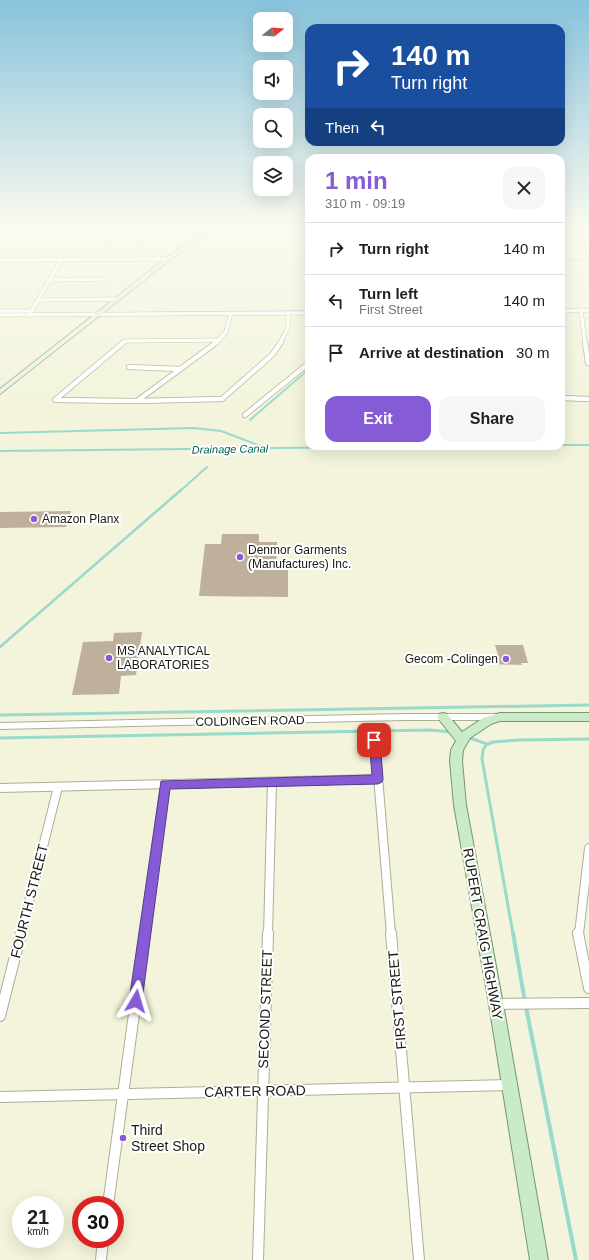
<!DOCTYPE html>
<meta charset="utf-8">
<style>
body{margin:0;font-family:Helvetica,sans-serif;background:#f6f6f6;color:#222;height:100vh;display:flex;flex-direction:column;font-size:15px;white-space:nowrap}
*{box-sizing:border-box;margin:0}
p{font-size:13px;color:#767676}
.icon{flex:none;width:22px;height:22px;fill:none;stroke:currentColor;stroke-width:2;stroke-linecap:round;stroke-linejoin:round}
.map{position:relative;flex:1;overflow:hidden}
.side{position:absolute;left:305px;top:154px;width:260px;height:296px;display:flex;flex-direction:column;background:#fff;border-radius:12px;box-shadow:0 4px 16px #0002}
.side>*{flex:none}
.guide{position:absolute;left:305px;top:24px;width:260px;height:122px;border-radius:12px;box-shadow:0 4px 16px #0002;background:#1a4fa0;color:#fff;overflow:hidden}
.needle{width:26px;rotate:73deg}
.controls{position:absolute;left:253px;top:12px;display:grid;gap:8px}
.controls a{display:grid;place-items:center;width:40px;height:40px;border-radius:8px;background:#fff;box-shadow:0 4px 16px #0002;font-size:20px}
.speed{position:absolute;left:12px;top:1196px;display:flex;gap:8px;font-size:20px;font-weight:700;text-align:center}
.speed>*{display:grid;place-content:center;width:52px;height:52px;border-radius:50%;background:#fff;box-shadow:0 4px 16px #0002;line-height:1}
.speed small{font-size:10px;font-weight:400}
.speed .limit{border:6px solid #d22;background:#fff;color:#111}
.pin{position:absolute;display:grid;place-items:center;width:34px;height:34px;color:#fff;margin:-17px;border-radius:8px;box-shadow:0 2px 6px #0006}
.me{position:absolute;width:44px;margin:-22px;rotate:7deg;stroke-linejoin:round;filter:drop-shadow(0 0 3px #0008)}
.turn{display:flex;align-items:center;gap:14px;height:84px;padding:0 20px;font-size:18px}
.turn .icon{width:52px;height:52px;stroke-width:2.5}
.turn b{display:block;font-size:28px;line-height:34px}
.then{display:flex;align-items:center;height:38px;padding:0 20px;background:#0003;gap:8px;font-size:15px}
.round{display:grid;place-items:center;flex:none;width:42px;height:42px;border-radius:12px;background:#f6f6f6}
.summary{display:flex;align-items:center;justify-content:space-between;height:68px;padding:0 20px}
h1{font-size:24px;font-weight:700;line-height:30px;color:#855cd6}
.cta{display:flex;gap:8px;margin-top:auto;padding:8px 20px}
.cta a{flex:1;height:46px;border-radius:12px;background:#855cd6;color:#fff;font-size:16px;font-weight:700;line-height:46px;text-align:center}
.cta a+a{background:#f6f6f6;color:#222}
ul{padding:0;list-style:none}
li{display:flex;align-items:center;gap:12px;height:52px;padding:0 20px;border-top:1px solid #e0e0e0}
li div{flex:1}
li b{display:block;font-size:15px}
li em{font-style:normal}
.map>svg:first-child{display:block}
</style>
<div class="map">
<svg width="589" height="1260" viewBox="0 0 589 1260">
<rect width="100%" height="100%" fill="#f3f4db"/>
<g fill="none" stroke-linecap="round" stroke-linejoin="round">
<!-- stream-far4 -->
<path stroke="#99dacb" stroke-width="1.5" d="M102,313L309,311"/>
<!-- stream-far3 -->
<g stroke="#99dacb" stroke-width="2">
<path d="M250,420L309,369"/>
<path d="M0,433L194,428L221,431L266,448"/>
<path d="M561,445H589"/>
<path d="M0,451L460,446"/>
<path d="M180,491L207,467"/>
</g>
<!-- stream-far2 -->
<path stroke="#99dacb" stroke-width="2.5" d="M0,647L181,490"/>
<!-- stream-far1 -->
<g stroke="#99dacb" stroke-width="3">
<path d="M0,715L589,705"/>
<path d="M467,737L487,744"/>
<path d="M0,738L430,730L451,732"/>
<path d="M513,934L482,759L483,750L486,745L493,742L519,740L589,739"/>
</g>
<!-- stream -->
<g stroke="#99dacb" stroke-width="4">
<path d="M513,933L525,1002"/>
<path d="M526,1007L576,1260"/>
</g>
</g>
<!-- building -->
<g fill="#bfb09c">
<path d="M71,511L66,527L0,528V512Z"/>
<path d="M222,534H259V542H277L276,570H288V597L199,596L205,544H221Z"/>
<path d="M142,632L136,675L121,676L119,694L72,695L83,642L113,641L114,633Z"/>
<path d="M495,645H523L528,663H521L522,665L487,664L485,655H498Z"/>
</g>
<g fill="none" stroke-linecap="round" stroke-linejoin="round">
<!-- minor-far3 casing -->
<g stroke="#adae96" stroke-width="4.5">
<g id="minor-far3">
<path d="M584,229L589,254"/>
<path d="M0,241L9,229"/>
<path d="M58,241L132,240L146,237L158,229"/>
<path d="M216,242L309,241"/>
<path d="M216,242L233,229"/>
<path d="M561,257H589"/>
<path d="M96,259L110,229"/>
<path d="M0,260L168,259"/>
<path d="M50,280L108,279"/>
<path d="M39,300L118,299"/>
<path d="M581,310L585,343"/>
<path d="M0,311H32"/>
<path d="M561,311L589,310"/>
<path d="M0,315L309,313"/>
<path d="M29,315L61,260"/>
<path d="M122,343L125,341L220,340"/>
<path d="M216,343L226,332L231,313"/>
<path d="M280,343L288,328V313"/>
</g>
</g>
<!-- minor-far2 casing -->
<g stroke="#adae96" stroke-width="6">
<g id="minor-far2">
<path d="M124,342L55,400L137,401L222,399L272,355L281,342"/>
<path d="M585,342L588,363"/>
<path d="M129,367L180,369"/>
<path d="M561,398L589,399"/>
<path d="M137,401L217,342"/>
<path d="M245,415L309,363"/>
</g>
</g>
<!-- minor-far1 casing -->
<g stroke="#adae96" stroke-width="10">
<g id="minor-far1">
<path d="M375,740L391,934"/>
<path d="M0,788L378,779"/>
<path d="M21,934L58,787"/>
<path d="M145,934L165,784"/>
<path d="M268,934L272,782"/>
<path d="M579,934L589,848"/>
</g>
</g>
<!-- minor casing -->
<g stroke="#adae96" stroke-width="12">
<g id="minor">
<path d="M391,933L419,1260"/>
<path d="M578,933L589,988"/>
<path d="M496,1004L589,1003"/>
<path d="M0,1016L21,933"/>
<path d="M0,1097L510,1085"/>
<path d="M108,1205L145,933"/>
<path d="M101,1260L103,1239"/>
<path d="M258,1260L268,933"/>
</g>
</g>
<!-- tertiary casing -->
<g stroke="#adae96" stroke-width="2">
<path id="tertiary" d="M405,714H495L498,715L499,717L498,719L495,720H405L0,729V723Z"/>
</g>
<!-- secondary casing -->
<g stroke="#adae96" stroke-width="2">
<path id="secondary" d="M206,229H211L170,260L0,394V389L166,258Z"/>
</g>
<!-- primary casing -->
<g stroke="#749870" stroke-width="2">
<path id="primary" d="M443,713L447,714L462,732L483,718L500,713H589V721H500L491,724L470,738L463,750L462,761L466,805L503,1004L548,1260H530L489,1004L454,805L450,761L451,750L456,741L437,717L439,714Z"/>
</g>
<!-- minor-far3 -->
<use href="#minor-far3" stroke="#fff" stroke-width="3.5"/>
<!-- minor-far2 -->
<use href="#minor-far2" stroke="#fff" stroke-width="4.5"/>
<!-- minor-far1 -->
<use href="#minor-far1" stroke="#fff" stroke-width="8"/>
<!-- minor -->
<use href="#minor" stroke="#fff" stroke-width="10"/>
<!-- tertiary -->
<use href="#tertiary" fill="#fff" fill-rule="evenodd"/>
<!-- secondary -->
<use href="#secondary" fill="#e4f5e4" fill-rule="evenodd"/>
<!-- primary -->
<use href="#primary" fill="#c9ebc8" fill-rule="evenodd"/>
</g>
<!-- sky -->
<linearGradient id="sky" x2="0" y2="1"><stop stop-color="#88c3dc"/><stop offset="0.56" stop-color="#fafaef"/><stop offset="1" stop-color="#fafaef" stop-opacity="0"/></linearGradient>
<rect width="589" height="406" fill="url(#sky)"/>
<!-- route -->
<path fill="#855cd6" stroke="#563c8b" d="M374,736L378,738L380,740L383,779L382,782L378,784L170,789L142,1001L140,1006L136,1008L131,1006L129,1001L161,781L372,775L369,740L371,738Z"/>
<!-- markers -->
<g fill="#855cd6" stroke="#fff" stroke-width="1.5">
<circle cx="34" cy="519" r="4"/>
<circle cx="240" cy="557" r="4"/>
<circle cx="109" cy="658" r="4"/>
<circle cx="506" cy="659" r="4"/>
<circle cx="123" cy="1138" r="4"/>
</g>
<g text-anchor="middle" stroke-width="4" stroke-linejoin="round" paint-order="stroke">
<!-- far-water labels -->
<g font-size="11" font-style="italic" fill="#026052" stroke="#fff">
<text transform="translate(230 449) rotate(-1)" y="4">Drainage Canal</text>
</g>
<!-- poi labels -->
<g font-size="12" fill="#191910" stroke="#fff" text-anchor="start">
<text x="42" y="523">Amazon Planx</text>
<text x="248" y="554">Denmor Garments<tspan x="248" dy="14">(Manufactures) Inc.</tspan></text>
<text x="117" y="655">MS ANALYTICAL<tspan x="117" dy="14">LABORATORIES</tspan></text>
<text x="498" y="663" text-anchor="end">Gecom -Colingen</text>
</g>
<!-- street labels -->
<g font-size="12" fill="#191910" stroke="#fff">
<text transform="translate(250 721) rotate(-1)" y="4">COLDINGEN ROAD</text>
</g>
<!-- near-street labels -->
<g font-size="14" fill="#191910" stroke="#fff">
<text transform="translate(29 901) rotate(-76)" y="5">FOURTH STREET</text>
<text transform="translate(483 934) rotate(80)" y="5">RUPERT CRAIG HIGHWAY</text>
<text transform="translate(397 1000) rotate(-95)" y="5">FIRST STREET</text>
<text transform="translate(265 1009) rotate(-88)" y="5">SECOND STREET</text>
<text transform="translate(255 1091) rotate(-1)" y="5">CARTER ROAD</text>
</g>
<!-- near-poi labels -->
<g font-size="14" fill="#191910" stroke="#fff" text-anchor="start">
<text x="131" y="1135">Third<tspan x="131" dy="16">Street Shop</tspan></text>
</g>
</g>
</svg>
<div class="controls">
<a><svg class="needle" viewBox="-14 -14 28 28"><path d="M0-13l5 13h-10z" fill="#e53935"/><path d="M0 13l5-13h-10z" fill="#767676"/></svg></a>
<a><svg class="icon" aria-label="sound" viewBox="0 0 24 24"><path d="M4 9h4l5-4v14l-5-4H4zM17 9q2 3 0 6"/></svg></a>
<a><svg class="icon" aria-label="search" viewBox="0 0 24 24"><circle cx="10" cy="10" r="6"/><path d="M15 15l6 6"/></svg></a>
<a><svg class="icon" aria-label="layers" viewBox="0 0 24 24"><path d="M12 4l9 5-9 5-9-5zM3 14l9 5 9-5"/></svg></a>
</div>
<div class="speed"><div>21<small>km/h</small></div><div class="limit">30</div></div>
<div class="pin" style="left:374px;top:740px;background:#d93025"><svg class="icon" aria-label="arrive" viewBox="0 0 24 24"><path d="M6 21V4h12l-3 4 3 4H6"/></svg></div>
<svg class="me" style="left:136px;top:1001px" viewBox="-20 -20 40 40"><path d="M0-17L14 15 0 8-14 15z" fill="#855cd6" stroke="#fff" stroke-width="4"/></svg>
<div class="guide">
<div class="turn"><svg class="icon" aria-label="right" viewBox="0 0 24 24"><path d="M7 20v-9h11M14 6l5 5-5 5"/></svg><div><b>140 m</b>Turn right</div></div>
<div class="then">Then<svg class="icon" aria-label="left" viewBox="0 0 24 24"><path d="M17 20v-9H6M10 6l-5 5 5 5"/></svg></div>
</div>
<section class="side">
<div class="summary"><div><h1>1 min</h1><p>310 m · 09:19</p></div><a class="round"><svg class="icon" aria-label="close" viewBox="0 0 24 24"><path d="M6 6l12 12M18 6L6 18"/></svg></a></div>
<ul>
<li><svg class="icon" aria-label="right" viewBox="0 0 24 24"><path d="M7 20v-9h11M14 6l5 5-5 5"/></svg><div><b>Turn right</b></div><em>140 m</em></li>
<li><svg class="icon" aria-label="left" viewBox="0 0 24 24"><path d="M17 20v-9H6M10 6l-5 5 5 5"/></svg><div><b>Turn left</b><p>First Street</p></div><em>140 m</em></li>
<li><svg class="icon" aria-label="arrive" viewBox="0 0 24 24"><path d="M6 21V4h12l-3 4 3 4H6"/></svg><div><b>Arrive at destination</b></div><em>30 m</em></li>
</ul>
<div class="cta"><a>Exit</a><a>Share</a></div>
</section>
</div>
